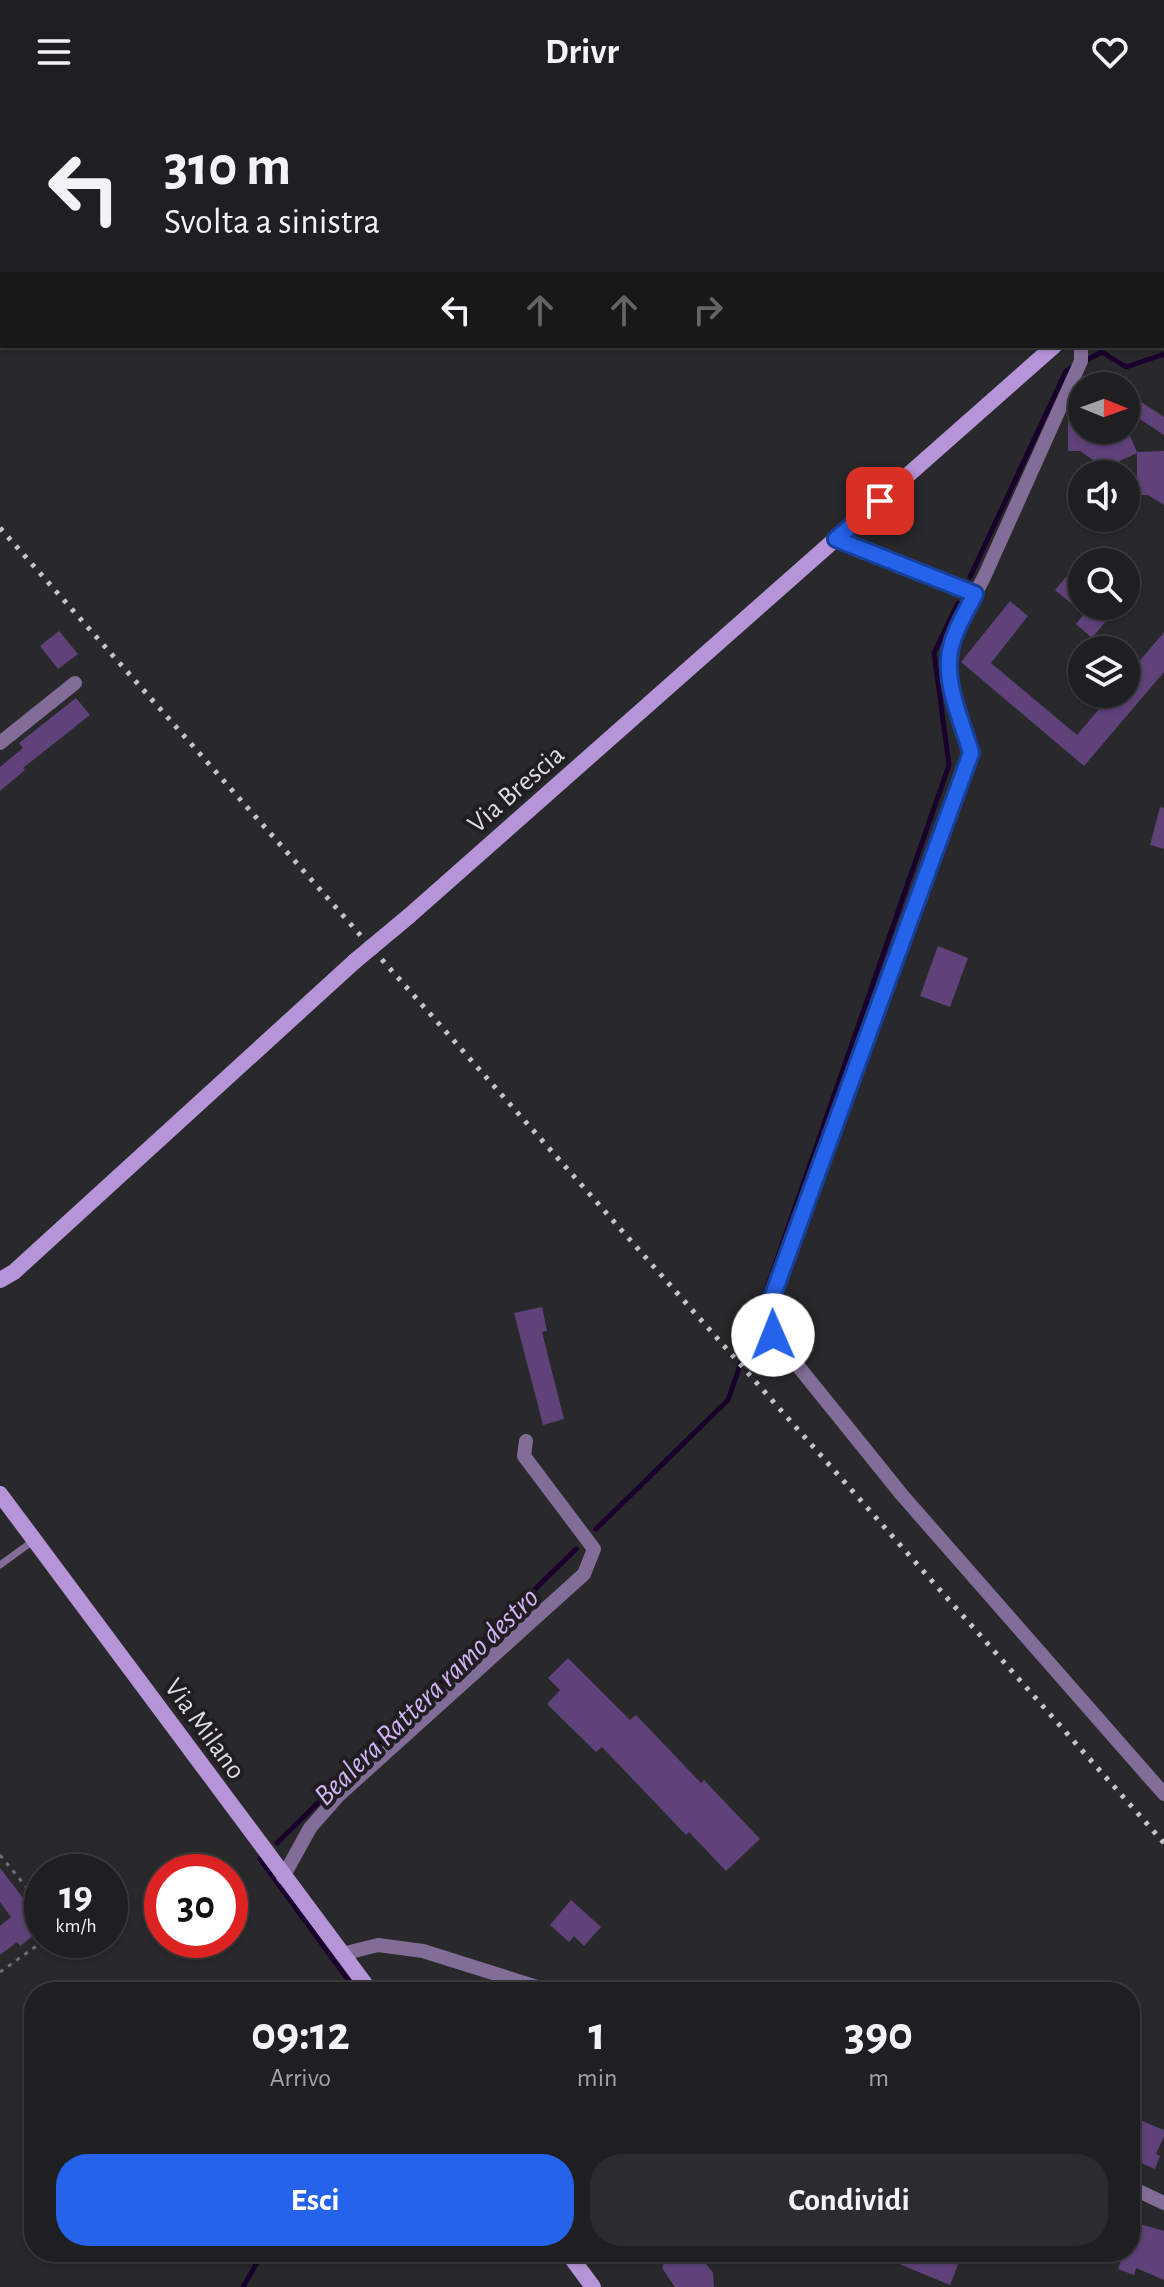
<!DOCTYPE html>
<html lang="it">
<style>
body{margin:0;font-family:"Alegreya Sans",sans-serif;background:#2c2b2d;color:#f1f3f6;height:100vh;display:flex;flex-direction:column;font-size:30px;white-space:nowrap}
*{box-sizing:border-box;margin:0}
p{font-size:26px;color:#a1a2a5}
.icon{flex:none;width:44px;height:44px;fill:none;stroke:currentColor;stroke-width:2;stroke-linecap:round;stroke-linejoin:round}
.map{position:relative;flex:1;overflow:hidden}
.panel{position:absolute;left:24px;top:1878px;width:1116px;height:280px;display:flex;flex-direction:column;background:#1f1e20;border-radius:32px;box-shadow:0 2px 6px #0004,0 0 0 2px #3c3c3e}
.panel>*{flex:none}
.banner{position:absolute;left:0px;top:0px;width:1164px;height:244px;box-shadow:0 2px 6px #0004,0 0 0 2px #3c3c3e;background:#1f1e20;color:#f1f3f6;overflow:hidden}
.needle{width:52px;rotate:91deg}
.buttons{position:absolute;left:1068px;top:268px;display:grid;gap:16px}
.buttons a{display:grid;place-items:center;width:72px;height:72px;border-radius:50%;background:#1f1e20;box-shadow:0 2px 6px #0004,0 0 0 2px #3c3c3e;font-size:40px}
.speed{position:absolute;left:24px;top:1750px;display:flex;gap:16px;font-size:40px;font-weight:700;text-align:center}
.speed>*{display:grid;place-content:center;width:104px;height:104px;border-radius:50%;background:#1f1e20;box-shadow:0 2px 6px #0004,0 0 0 2px #3c3c3e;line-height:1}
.speed small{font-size:20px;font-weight:400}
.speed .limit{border:12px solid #d22;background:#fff;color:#111}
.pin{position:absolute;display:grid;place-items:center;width:68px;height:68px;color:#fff;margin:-34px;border-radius:16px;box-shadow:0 4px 12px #0006}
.me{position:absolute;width:88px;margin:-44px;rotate:359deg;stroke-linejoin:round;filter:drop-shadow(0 0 6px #0008)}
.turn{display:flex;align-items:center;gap:28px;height:168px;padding:0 32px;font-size:36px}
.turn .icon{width:104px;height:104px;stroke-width:2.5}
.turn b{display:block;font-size:56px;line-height:68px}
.lanes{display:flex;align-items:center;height:76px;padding:0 32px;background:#0003;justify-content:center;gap:40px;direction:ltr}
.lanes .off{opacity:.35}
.eta{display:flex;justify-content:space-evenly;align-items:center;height:136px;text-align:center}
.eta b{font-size:48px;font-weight:600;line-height:56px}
.cta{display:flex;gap:16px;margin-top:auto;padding:16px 32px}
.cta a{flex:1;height:92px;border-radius:32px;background:#2563eb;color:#fff;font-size:32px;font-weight:600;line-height:92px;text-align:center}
.cta a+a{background:#2c2b2d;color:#f1f3f6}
header{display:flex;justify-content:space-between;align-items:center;height:104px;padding:0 32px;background:#1f1e20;font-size:36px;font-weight:600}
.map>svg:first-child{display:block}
</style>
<header><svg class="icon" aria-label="menu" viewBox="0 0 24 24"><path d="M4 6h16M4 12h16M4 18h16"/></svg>Drivr<svg class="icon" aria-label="heart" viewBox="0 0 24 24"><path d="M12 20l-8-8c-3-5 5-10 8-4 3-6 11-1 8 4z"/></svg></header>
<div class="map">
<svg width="1164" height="2183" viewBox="0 0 1164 2183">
<rect width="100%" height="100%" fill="#29282b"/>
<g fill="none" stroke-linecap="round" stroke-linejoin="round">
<!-- stream -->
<g stroke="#1a002d" stroke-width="5">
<path d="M1085,257L1102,248L1126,263L1164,250"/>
<path d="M970,473L1066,267L1073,263"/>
<path d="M596,1425L728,1296L949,661L934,549L958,499"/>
<path d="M277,1739L576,1445"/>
<path d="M260,1755L357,1888"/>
<path d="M243,2183L263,2148"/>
</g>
</g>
<!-- building -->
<g fill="#5e4279">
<path d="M1126,288L1164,313V331L1126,306Z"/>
<path d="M1068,311H1082V326H1096V338L1119,326H1126V323L1137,348L1164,347V401L1148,391H1137V349L1098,367L1093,356L1080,347H1068Z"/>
<path d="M1066,473L1082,487V502H1100L1111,511L1092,534L1076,520L1084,510L1055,486Z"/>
<path d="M1010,497L1028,512L991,559L1077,631L1112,590H1126V573L1164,528V568L1084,662L961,558Z"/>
<path d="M59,527L78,550L58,565L40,542Z"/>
<path d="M76,594L90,611L23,664L25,666L0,687V663L23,644L19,639Z"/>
<path d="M1160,703L1164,704V745L1150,741Z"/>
<path d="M938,842L968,854L950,903L920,892Z"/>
<path d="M542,1203L547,1227L542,1228L564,1315L543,1321L514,1209Z"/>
<path d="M568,1554L630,1616L636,1611L701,1679L704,1676L760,1735L726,1767L689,1728L686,1731L602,1643L596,1648L547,1600L560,1586L548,1574Z"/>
<path d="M0,1764L33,1807L35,1806L42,1816V1825L20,1842L17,1838L0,1851V1822L11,1813L0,1798Z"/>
<path d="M571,1796L601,1823L584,1842L574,1832L569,1838L550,1821Z"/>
<path d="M1130,2012L1164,2026V2032L1156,2050L1160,2052L1155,2065L1139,2058L1141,2053L1130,2048Z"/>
<path d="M1133,2118L1164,2127V2176L1136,2164L1134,2171L1118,2165L1124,2148H1130V2129Z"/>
<path d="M668,2148H697L713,2169L714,2183H675L662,2164Z"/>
<path d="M870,2148H963L950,2181Z"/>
</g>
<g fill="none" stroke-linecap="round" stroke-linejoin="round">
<!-- path -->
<g stroke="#6f6e71" stroke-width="3" stroke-dasharray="4 6" stroke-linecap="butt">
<path d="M0,1751L42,1802"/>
<path d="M0,1868L45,1836"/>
</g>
<!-- lane -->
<path stroke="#826d98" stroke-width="7" d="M0,1461L33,1437"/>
<!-- street -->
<g stroke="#826d98" stroke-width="14">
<path d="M860,0V2"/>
<path d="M1081,242V257L985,471L957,526L949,555L953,590L971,649L766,1210L773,1231L902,1391L1164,1690"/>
<path d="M836,435L975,490"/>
<path d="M0,639L75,579"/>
<path d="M283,1773L310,1724L339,1691L584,1470L594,1445L524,1352L526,1337"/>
<path d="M342,1850L378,1841L423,1847L553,1888"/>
<path d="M1130,2083L1164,2099"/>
</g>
<!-- secondary -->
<g stroke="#b594d8" stroke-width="16">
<path d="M1162,146L1164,145"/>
<path d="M409,812L1054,242"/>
<path d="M0,1176L14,1168L355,857"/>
<path d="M0,1390L371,1888"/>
<path d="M567,2148L593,2183"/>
</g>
<!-- rail -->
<path stroke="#c5c4c7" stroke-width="5" stroke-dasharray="4 8" stroke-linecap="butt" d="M0,424L1164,1739"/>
<!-- secondary-bridge -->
<path stroke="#b594d8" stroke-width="16" d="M355,857L409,812"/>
</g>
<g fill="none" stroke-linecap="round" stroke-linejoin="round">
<!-- route casing -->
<g stroke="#184099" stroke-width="20">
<path id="route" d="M773,1231L766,1210L971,649C963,620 947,587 949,556C950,533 965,510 975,490L836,435L880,397"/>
</g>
<!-- route -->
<use href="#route" stroke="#2563eb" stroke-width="14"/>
</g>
<g text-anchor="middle" stroke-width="8" stroke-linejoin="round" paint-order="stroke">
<!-- street labels -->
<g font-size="28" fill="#dddcde" stroke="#201e21">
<text transform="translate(515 684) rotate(-41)" y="10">Via Brescia</text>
<text transform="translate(206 1624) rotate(54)" y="10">Via Milano</text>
</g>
<!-- water labels -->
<g font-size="30" font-style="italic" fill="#d3b3f5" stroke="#201e21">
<text transform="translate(426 1592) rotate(-44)" y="10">Bealera Rattera ramo destro</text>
</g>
</g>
</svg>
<div class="buttons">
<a><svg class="needle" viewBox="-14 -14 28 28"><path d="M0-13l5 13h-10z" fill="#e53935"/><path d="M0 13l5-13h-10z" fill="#a1a2a5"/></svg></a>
<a><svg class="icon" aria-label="sound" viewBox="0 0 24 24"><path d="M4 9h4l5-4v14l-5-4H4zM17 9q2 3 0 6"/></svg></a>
<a><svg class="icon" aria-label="search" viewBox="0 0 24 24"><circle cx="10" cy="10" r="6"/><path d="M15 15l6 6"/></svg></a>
<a><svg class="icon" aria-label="layers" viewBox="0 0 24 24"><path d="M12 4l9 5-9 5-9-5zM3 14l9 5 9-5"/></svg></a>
</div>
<div class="speed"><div>19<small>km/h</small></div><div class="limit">30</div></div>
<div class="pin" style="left:880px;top:397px;background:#d93025"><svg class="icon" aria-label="arrive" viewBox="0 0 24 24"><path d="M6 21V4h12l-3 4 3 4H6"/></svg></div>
<svg class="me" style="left:773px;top:1231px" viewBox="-20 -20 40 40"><circle r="19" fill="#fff"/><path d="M0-13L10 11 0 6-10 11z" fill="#2563eb"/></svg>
<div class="banner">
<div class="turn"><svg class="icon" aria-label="left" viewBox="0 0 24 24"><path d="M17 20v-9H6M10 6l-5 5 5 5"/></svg><div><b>310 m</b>Svolta a sinistra</div></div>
<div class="lanes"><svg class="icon" aria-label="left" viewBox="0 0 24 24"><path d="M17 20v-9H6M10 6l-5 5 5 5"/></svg><svg class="icon off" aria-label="ahead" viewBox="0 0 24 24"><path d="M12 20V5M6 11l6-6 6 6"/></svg><svg class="icon off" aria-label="ahead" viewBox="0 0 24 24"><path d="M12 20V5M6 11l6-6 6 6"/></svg><svg class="icon off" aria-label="right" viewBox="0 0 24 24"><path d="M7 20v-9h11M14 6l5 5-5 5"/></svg></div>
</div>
<section class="panel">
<div class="eta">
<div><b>09:12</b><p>Arrivo</p></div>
<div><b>1</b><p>min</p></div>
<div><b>390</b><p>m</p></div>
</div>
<div class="cta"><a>Esci</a><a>Condividi</a></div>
</section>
</div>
